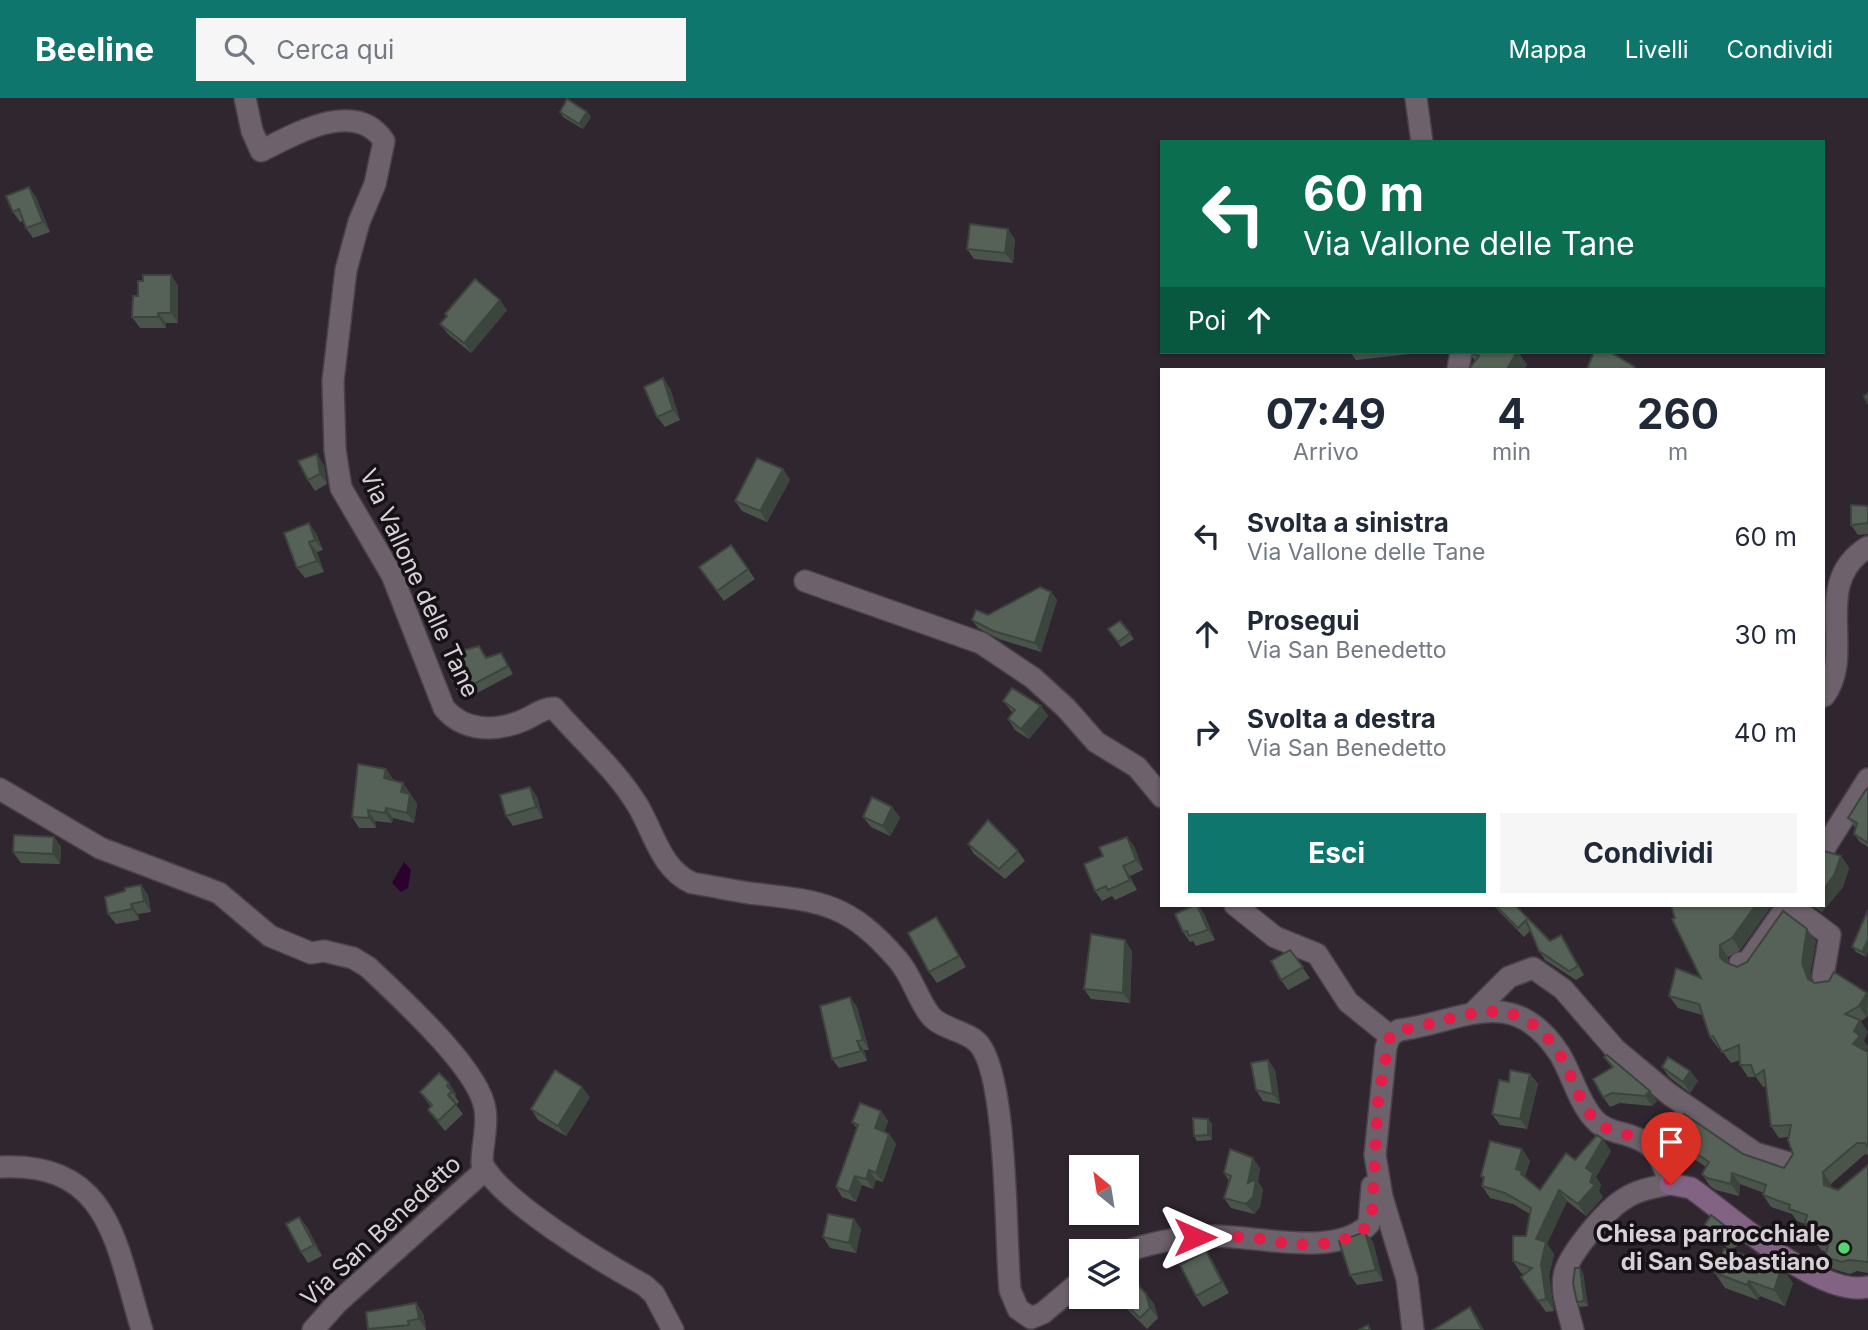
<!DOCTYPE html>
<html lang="it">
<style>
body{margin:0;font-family:Inter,sans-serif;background:#f6f6f7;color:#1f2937;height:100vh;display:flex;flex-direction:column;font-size:26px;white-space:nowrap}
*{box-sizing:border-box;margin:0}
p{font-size:23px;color:#747a83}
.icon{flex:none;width:38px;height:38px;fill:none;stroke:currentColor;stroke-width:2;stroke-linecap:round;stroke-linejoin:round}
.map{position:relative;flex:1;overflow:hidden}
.drawer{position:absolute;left:1160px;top:270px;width:665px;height:539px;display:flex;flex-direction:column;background:#fff;border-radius:0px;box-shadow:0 2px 5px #0004}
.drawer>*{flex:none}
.hud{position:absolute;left:1160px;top:42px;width:665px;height:214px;border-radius:0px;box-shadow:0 2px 5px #0004;background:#0b6e4f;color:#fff;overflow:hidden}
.needle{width:46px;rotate:330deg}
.tools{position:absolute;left:1069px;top:1057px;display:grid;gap:14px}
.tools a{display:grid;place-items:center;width:70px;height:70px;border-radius:0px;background:#fff;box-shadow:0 2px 5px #0004;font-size:35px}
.pin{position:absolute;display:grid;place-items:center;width:60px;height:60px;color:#fff;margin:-72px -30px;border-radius:50% 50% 50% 0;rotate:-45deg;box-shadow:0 0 7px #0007}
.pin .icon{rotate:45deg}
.me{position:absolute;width:77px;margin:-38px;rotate:90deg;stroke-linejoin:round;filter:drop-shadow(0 0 5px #0008)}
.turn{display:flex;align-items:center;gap:24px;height:147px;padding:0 28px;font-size:32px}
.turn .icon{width:91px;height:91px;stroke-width:2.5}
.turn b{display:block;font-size:49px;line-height:60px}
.then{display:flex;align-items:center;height:66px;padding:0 28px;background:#0003;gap:14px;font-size:26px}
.eta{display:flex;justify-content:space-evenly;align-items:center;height:119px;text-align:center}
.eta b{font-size:42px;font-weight:700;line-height:49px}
.cta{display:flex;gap:14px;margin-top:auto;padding:14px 28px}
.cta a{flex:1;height:80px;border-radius:0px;background:#0f766e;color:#fff;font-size:28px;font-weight:700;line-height:80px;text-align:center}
.cta a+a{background:#f6f6f7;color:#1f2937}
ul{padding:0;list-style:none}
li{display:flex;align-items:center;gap:21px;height:98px;padding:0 28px}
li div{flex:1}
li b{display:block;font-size:26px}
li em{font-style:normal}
header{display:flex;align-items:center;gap:42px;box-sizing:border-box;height:98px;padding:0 35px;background:#0f766e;color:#fff}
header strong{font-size:33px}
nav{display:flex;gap:38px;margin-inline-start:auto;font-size:24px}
.search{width:490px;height:63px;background:#f6f6f7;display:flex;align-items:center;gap:18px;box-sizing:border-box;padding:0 24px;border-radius:0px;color:#747a83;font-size:26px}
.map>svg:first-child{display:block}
</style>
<header>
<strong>Beeline</strong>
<div class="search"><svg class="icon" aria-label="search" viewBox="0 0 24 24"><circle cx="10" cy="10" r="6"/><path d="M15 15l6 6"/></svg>Cerca qui</div>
<nav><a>Mappa</a><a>Livelli</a><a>Condividi</a></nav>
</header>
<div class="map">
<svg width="1868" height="1232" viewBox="0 0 1868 1232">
<rect width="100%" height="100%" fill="#302630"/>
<!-- water -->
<path fill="#2c012e" d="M404,764L411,772L408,790L401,794L392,785Z"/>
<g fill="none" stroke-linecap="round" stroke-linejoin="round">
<!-- street casing -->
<g stroke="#4a414a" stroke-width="24">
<g id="street">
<path d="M245,0L252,33L261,53C295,36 356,0 384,43L375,86L359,124L346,172L333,283L335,352L341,390L392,477L444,610C464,634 496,634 524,622C535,617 543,610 554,610C582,643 615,670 638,708C654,735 661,771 692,785C711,788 730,792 749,795C820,803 848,804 898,862C912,878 917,900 930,917C942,932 967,932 979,946C1008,981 1005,1141 1010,1192L1018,1211L1031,1220L1043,1215L1082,1182"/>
<path d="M1416,0L1422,44"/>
<path d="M1458,271L1461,254"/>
<path d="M805,483L981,545L1033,580L1066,610L1096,644L1137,669L1162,699"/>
<path d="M1824,598C1857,555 1809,485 1868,449"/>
<path d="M0,691L100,750L219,795L270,838L311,855L324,853L353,860L368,869C398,898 479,970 485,1011C488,1029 482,1047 482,1065C501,1104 604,1165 644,1187L654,1196L673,1232"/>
<path d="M1824,751L1868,681"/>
<path d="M1235,807L1275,839L1317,856L1348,904L1390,938"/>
<path d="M1790,807L1830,837L1823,878L1825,884"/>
<path d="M1740,865L1745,868L1788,807"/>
<path d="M1475,913L1509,879L1533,870L1563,891L1615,951L1669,996L1755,1055L1789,1065"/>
<path d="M0,1069C111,1063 116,1148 142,1232"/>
<path d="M1127,1153C1155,1144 1182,1138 1212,1138C1255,1137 1336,1161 1369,1126L1372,1088"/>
<path d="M313,1232L337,1205L485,1072"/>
<path d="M1413,1232L1407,1181L1382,1099L1375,1057L1386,949L1390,938L1399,932C1462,924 1512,884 1559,955C1572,976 1578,1003 1594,1021C1601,1029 1608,1031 1617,1034C1653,1043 1659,1052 1670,1086C1655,1089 1637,1092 1624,1101C1606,1112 1567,1158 1564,1178C1561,1195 1569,1215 1573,1232"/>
</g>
</g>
<!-- secondary casing -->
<g stroke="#4a414a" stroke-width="24">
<path id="secondary" d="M1670,1086L1691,1090C1731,1118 1819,1200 1868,1189"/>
</g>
<!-- street -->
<use href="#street" stroke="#6d616c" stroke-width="21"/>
<!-- secondary -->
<use href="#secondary" stroke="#836383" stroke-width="21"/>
</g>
<!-- wall -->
<g fill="#4a544b">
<path d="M560,14H587L591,19L583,31L563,19Z"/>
<path d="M36,99L50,134L33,140L26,130L23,123L20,124L13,114Z"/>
<path d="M1015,141L1013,165L974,161L967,151Z"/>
<path d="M171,177L178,188V225H166V230H140L132,219L138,198L143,183Z"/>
<path d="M507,212L471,255L448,236L440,226L447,219L445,216Z"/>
<path d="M1350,254H1409L1410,256L1356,262Z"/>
<path d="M1469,254H1518L1527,267L1524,271H1469L1475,263Z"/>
<path d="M670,290L680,322L665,329L657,319Z"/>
<path d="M324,367L327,386L315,393L308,382Z"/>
<path d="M783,371L790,382L767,424L742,413L735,403Z"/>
<path d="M1868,408V436L1858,437L1851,427Z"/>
<path d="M284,435H316L323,452L317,454L324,474L305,480L297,470Z"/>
<path d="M731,447L755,481L724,503L699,469Z"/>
<path d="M1051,494L1057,502L1041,554L999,541L978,530L972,522L988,517Z"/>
<path d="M1120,523L1134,541L1121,549L1108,531Z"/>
<path d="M487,560L506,563L513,576L464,602L459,594Z"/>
<path d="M1003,603L1041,608L1048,618L1029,641L1015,632L1008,621L1013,615Z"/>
<path d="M386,671L393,681V683L403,685L417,706L414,725L393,720L392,725L375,723L376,730H359L352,719Z"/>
<path d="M530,689L537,699L543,720L513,728L506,718Z"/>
<path d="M1868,690V749L1860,744L1854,736L1856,730L1854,728L1848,720Z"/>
<path d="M892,709L900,720L890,738L871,729L863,719Z"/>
<path d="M54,739L61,749L60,766L21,765L13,754Z"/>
<path d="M968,746L1018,753L1025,763L1005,781L974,756Z"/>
<path d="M1134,748L1143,772L1130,778L1137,792L1115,802L1112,798L1102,803L1095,793Z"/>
<path d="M1841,758L1849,770L1843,789L1822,814L1811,807H1824Z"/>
<path d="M141,787L148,797L151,814L138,816L139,822L116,826L108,816Z"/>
<path d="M1198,807L1204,816L1215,842L1196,848L1193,843L1190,844L1183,834Z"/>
<path d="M1493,807H1515L1550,843L1561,837L1584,877L1576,882L1545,862L1539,853L1530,833L1524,839Z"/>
<path d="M1772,807L1740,852L1728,859V866L1737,869L1807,831L1816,843L1810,876L1813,884L1867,895L1868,897V918L1861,923L1864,943L1868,949L1866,953L1868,954V1057L1865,1056L1831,1086V1090L1838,1092L1868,1067V1175L1857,1173L1850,1176L1833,1171L1825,1159L1826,1154L1821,1152L1805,1126L1797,1123L1792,1116L1771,1109L1763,1097L1764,1095L1740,1086L1739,1098L1716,1092L1710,1088L1702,1076L1706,1069L1688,1057L1680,1045L1743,1056L1784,1070L1793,1056L1788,1039L1779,1040L1771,1028L1766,988L1763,989L1756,979H1748L1740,967V962L1731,965L1720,950H1718L1710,939L1702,917L1678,910L1669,898L1701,880L1675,820Z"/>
<path d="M1868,812L1866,859L1856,854L1852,849Z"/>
<path d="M943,829L966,869L937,885L929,874Z"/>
<path d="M1290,852L1310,880L1288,892L1281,882Z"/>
<path d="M1132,853L1130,905L1091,901L1084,891Z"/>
<path d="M850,899L857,909L869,952H864L867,963L839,970L832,961Z"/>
<path d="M1604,959L1657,1003L1652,1008L1620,1005L1610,1009L1603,999L1612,970Z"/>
<path d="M1268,962L1275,972L1280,1006L1263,1003L1256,992Z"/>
<path d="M1662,969L1690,973L1698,983L1690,995L1669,979Z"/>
<path d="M439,975L456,996L455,998L459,1004L456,1007L463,1016L445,1033L428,1012L431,1009L420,994Z"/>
<path d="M1530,976L1538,986L1527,1031L1500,1027L1492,1016L1509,984Z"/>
<path d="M590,999L566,1038L538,1022L531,1011Z"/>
<path d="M881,1013L888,1023L884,1034L889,1036L896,1046L883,1084L876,1082L873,1091L862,1087L856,1104L842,1099L836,1089L857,1031L852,1024Z"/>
<path d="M1208,1021L1212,1026V1042L1197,1043L1194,1038Z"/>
<path d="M1522,1051L1530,1063L1525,1078L1529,1083L1540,1092L1575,1062L1611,1053L1596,1079L1601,1087L1599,1093L1603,1099L1586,1118L1567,1103L1547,1146L1554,1156L1549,1178L1554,1213L1546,1214L1521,1179L1524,1176L1521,1175L1513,1163L1526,1138L1530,1116L1513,1106L1490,1100L1482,1088L1484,1082L1481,1078Z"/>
<path d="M1260,1070L1258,1084L1263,1091L1260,1109L1254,1116L1231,1110L1224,1100L1229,1083L1224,1075Z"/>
<path d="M299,1119L307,1129L322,1158L308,1165L301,1154Z"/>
<path d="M854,1121L861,1131L856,1155L830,1150L823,1139Z"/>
<path d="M1704,1128L1734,1135L1742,1145L1731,1152L1711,1138Z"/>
<path d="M1365,1134L1373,1144L1383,1183L1357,1187L1350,1177Z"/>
<path d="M1206,1153L1213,1164L1229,1195L1203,1209L1196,1198Z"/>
<path d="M1580,1170L1583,1175L1588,1208L1580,1209L1577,1204Z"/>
<path d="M1715,1175L1793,1185L1785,1208L1760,1198L1758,1202L1725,1190Z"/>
<path d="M1146,1196L1154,1206L1158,1220L1147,1231L1115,1199H1127Z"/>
<path d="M423,1215L426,1232H369L368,1231Z"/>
</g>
<!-- shaded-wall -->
<g fill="#3c453d">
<path d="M587,14L591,19L583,31L579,26Z"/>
<path d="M29,89L36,99L50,134L43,124Z"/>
<path d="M1008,131L1015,141L1013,165L1005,155Z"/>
<path d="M171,177L178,188V225L171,215Z"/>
<path d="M500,202L507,212L471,255L464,245Z"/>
<path d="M158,215L166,225V230L158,219Z"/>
<path d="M1517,254L1527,267L1524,271H1507Z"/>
<path d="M663,280L670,290L680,322L673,312Z"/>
<path d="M317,356L324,367L327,386L320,376Z"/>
<path d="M783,371L790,382L767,424L760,413Z"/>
<path d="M309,425L316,435L323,452L315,442Z"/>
<path d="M309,444L317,454L324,474L317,463Z"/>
<path d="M1051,494L1057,502L1041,554L1035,545Z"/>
<path d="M1041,608L1048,618L1029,641L1021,631Z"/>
<path d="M386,671L393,681L391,690L384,680Z"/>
<path d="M403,685L410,696L401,694Z"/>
<path d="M530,689L537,699L543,720L536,709Z"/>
<path d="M410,696L417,706L414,725L407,715Z"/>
<path d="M892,709L900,720L890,738L883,728Z"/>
<path d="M386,710L393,720L392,725L385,715Z"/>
<path d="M368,712L375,723L376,730L369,720Z"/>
<path d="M54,739L61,749L60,766L53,756Z"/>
<path d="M1127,739L1134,748L1143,772L1136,762Z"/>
<path d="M1841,758L1849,770L1843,789L1822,814L1816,807H1824V791Z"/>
<path d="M1123,768L1130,778L1137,792L1130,782Z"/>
<path d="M141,787L148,797L151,814L144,803Z"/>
<path d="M131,806L138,816L139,822L132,811Z"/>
<path d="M1198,807L1204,816L1215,842L1208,832Z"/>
<path d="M1756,807H1772L1740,852L1732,840Z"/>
<path d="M936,819L943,829L966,869L959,858Z"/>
<path d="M1807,831L1816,843L1810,876L1816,893L1808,881L1802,865Z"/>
<path d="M1561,837L1567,846L1584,877L1578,868Z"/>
<path d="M1125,842L1132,853L1130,905L1123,895Z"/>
<path d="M1868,842V854L1866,859L1862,854Z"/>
<path d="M1720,847L1728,859V871L1720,859Z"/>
<path d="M1867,895L1868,897L1867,920L1859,908Z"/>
<path d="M850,899L857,909L869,952L863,942Z"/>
<path d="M1860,922L1868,934L1864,943L1868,950L1862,958L1853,946L1854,933Z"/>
<path d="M857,943L864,952L867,963L861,953Z"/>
<path d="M1268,962L1275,972L1280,1006L1273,996Z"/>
<path d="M1690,973L1698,983L1690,995L1683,984Z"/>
<path d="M1530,976L1538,986L1527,1031L1520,1021Z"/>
<path d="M449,985L456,996L455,998L447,988Z"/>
<path d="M582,989L590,999L566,1038L558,1028Z"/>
<path d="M1650,993L1657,1003L1652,1008L1645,998Z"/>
<path d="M881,1013L888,1023L882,1040L875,1030Z"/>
<path d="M1208,1021L1212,1026V1042L1208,1037Z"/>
<path d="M889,1036L896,1046L883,1084L876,1075Z"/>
<path d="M1603,1041L1611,1053L1596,1079L1601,1087L1599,1093L1603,1099L1586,1118L1578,1106L1586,1070Z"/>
<path d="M1522,1051L1530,1063L1525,1078L1530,1084L1516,1071Z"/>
<path d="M1253,1060L1260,1070L1258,1084L1263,1091L1260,1109L1254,1116L1246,1106L1248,1085Z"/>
<path d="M869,1072L876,1082L873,1091L866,1081Z"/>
<path d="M1823,1074L1831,1086L1833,1099L1824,1087Z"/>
<path d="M1732,1075L1740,1086L1739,1098L1731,1086Z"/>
<path d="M855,1078L862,1087L856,1104L849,1094Z"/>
<path d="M1559,1092L1567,1103L1547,1146L1554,1156L1549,1178L1554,1213L1546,1201L1536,1141Z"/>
<path d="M299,1119L307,1129L322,1158L314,1147Z"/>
<path d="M854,1121L861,1131L856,1155L849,1145Z"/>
<path d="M1365,1134L1373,1144L1383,1183L1376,1172Z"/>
<path d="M1206,1153L1213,1164L1229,1195L1222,1184Z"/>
<path d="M1782,1169L1793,1185L1785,1208L1774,1192Z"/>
<path d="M1580,1170L1583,1175L1588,1208L1584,1203Z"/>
<path d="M1749,1183L1760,1198L1758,1202L1747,1187Z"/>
<path d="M1146,1196L1154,1206L1158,1220L1150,1210Z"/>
<path d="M416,1205L423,1215L426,1232L419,1221Z"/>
<path d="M1470,1209L1477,1219L1484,1232H1482Z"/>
</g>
<!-- building -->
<g fill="#566257" stroke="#3c453d" stroke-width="2">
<path d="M567,1L587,14L579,26L560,14Z"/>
<path d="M29,89L43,124L26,130L19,111L13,114L6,98Z"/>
<path d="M970,126L1008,131L1005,155L967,151Z"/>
<path d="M143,177H171V215H158V219H132L133,198H138V183H143Z"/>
<path d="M475,181L500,202L464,245L440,226L447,218L445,216Z"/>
<path d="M1471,254H1517L1507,271H1469L1479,258Z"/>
<path d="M1594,254H1610L1635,269L1634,271H1587Z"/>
<path d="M663,280L673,312L657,319L644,289Z"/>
<path d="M1868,295V306L1864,298Z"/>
<path d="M317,356L320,376L308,382L298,363Z"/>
<path d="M757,360L783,371L760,413L735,403Z"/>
<path d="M1851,407L1868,408V425L1851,427Z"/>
<path d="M309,425L315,442L309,444L317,463L297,470L284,435Z"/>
<path d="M731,447L748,471L717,493L699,469Z"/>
<path d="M1040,489L1051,494L1035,545L993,533L972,522L976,512L988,517Z"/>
<path d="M1120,523L1130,535L1118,544L1108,531Z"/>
<path d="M479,548L486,560L501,555L508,568L459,594L452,581L459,577L451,563L461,553Z"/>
<path d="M1012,590L1041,608L1021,631L1008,621L1015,612L1003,603Z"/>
<path d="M358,666L386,671L384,680L403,685L401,694L410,696L407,715L386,710L385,715L368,712L369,720L352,719Z"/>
<path d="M530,689L536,709L506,718L500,697Z"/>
<path d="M1868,690V745L1854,736L1857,725L1848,720L1865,693Z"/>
<path d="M872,699L892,709L883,728L863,719Z"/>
<path d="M988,722L1018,753L999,771L968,746Z"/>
<path d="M14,737L54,739L53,756L13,754Z"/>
<path d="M1127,739L1136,762L1123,768L1130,782L1108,792L1106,788L1095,793L1084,766L1103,758L1099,749Z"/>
<path d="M1824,753L1841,758L1834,777L1824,791Z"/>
<path d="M141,787L144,803L131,806L132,811L108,816L105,799L125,793V790Z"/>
<path d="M1195,807H1197L1208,832L1189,838L1187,833L1183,834L1175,816Z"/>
<path d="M1495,807H1515L1550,843L1561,837L1578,868L1569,873L1539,853L1526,822L1518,830Z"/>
<path d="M1671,807H1756L1732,840L1720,847V859L1725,864L1737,869L1747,864L1783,813L1807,831L1802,865L1808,881L1815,885L1829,883L1834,874L1867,895L1859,908L1845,916L1860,922L1854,933L1860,938L1853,946L1868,954V1049L1865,1045H1857L1823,1074L1824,1087L1838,1092L1868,1067V1164L1849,1162L1842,1164L1825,1159L1828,1148L1813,1140L1809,1127L1805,1126L1807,1117L1789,1111L1790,1107L1763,1097L1766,1087L1732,1075L1731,1086L1707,1080L1702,1076L1709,1064L1680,1045L1672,1028L1684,1016L1743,1056L1784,1070L1793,1056L1788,1042L1791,1027L1771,1028L1764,972L1755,978L1751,967H1740L1739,947L1722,954L1713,938L1710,939L1699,906L1669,898L1676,870L1701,880L1672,821L1675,820Z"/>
<path d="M1868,812V842L1862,854L1852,849Z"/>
<path d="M936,819L959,858L929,874L908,835Z"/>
<path d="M1091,836L1125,842L1123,895L1084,891Z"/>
<path d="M1290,852L1303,869L1281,882L1271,863Z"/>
<path d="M850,899L863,942L857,943L861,953L832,961L820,908Z"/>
<path d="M1607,957L1650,993L1645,998L1612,995L1603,999L1593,981L1613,969L1604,959Z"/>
<path d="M1668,959L1690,973L1683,984L1662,969Z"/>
<path d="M1268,962L1273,996L1256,992L1251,965Z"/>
<path d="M555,972L582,989L558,1028L531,1011Z"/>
<path d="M1510,972L1530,976L1520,1021L1492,1016L1499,982L1509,984Z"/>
<path d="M439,975L449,985L447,988L452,993L448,997L456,1006L438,1023L428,1012L432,1007L420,994Z"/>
<path d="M860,1005L881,1013L875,1030L889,1036L876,1075L869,1072L866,1081L855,1078L849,1094L836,1089L858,1027L852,1024Z"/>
<path d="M1193,1020L1208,1021V1037L1194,1038Z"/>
<path d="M1597,1037L1603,1041L1586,1070L1593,1075L1590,1084L1595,1087L1578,1106L1559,1092L1536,1141L1546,1144L1541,1166L1546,1201L1538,1203L1521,1179L1532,1170L1513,1163V1138H1526L1531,1110L1505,1095L1482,1088L1484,1079L1481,1078L1490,1043L1522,1051L1516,1071L1522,1073L1521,1076L1540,1092L1566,1055L1575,1062Z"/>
<path d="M1230,1051L1253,1060L1248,1085L1256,1081L1253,1099L1246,1106L1224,1100L1231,1078L1224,1075Z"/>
<path d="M828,1116L854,1121L849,1145L823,1139Z"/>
<path d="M1711,1117L1734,1135L1723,1142L1704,1128Z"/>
<path d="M299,1119L314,1147L301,1154L286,1126Z"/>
<path d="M1365,1134L1376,1172L1350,1177L1339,1143Z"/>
<path d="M1724,1151L1782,1169L1774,1192L1749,1183L1747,1187L1715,1175Z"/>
<path d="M1206,1153L1222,1184L1196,1198L1180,1167Z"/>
<path d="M1575,1170H1580L1584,1203L1577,1204L1573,1185Z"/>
<path d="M1127,1174L1146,1196L1150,1210L1140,1220L1118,1199H1127Z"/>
<path d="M416,1205L419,1221L408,1223L409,1227L368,1231L366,1214Z"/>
<path d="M1470,1209L1482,1232H1433Z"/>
<path d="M1368,1227L1370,1232H1359Z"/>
</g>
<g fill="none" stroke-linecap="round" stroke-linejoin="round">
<!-- route -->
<path stroke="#e11d48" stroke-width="12" stroke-dasharray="0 21.6" d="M1195,1139C1214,1138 1234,1138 1254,1140C1267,1141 1279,1145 1291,1146C1315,1148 1365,1145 1372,1118L1378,1001L1390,938L1399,932C1461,924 1512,884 1559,955C1572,976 1578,1003 1594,1021C1601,1029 1608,1031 1617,1034C1653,1043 1659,1052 1671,1086"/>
</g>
<!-- markers -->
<circle fill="#53d672" stroke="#151115" stroke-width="2.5" cx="1844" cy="1150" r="7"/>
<g text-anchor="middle" stroke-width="7" stroke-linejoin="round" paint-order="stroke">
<!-- street labels -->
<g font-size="24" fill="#d7d0d7" stroke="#151115">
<text transform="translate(419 485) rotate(65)" y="8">Via Vallone delle Tane</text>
<text transform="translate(381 1133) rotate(-43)" y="8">Via San Benedetto</text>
</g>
<!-- poi labels -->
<g font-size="24" font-weight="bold" fill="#d7d0d7" stroke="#151115" text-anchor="end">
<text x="1830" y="1144">Chiesa parrocchiale<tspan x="1830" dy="28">di San Sebastiano</tspan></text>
</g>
</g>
</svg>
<div class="tools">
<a><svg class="needle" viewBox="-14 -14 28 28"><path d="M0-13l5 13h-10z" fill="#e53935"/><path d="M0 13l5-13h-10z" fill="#747a83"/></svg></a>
<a><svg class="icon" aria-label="layers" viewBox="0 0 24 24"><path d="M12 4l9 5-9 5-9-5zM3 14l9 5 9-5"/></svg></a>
</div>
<div class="pin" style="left:1671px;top:1086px;background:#d93025"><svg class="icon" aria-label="arrive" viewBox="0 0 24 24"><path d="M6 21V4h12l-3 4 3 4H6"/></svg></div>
<svg class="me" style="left:1195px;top:1139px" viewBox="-20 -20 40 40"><path d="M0-17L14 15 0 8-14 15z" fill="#e11d48" stroke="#fff" stroke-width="4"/></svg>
<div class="hud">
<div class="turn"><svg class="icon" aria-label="left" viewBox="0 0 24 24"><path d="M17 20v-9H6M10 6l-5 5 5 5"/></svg><div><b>60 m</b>Via Vallone delle Tane</div></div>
<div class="then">Poi<svg class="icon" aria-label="ahead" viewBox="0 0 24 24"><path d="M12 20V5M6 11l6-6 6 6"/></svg></div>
</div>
<section class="drawer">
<div class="eta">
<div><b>07:49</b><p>Arrivo</p></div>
<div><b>4</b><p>min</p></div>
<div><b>260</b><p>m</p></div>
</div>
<ul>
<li><svg class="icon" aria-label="left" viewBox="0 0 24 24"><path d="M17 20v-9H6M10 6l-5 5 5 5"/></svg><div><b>Svolta a sinistra</b><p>Via Vallone delle Tane</p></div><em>60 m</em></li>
<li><svg class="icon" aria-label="ahead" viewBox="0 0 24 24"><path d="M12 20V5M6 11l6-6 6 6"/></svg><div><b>Prosegui</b><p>Via San Benedetto</p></div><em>30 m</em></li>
<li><svg class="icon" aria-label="right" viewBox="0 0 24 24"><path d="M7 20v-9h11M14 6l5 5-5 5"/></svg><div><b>Svolta a destra</b><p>Via San Benedetto</p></div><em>40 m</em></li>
</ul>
<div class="cta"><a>Esci</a><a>Condividi</a></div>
</section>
</div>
